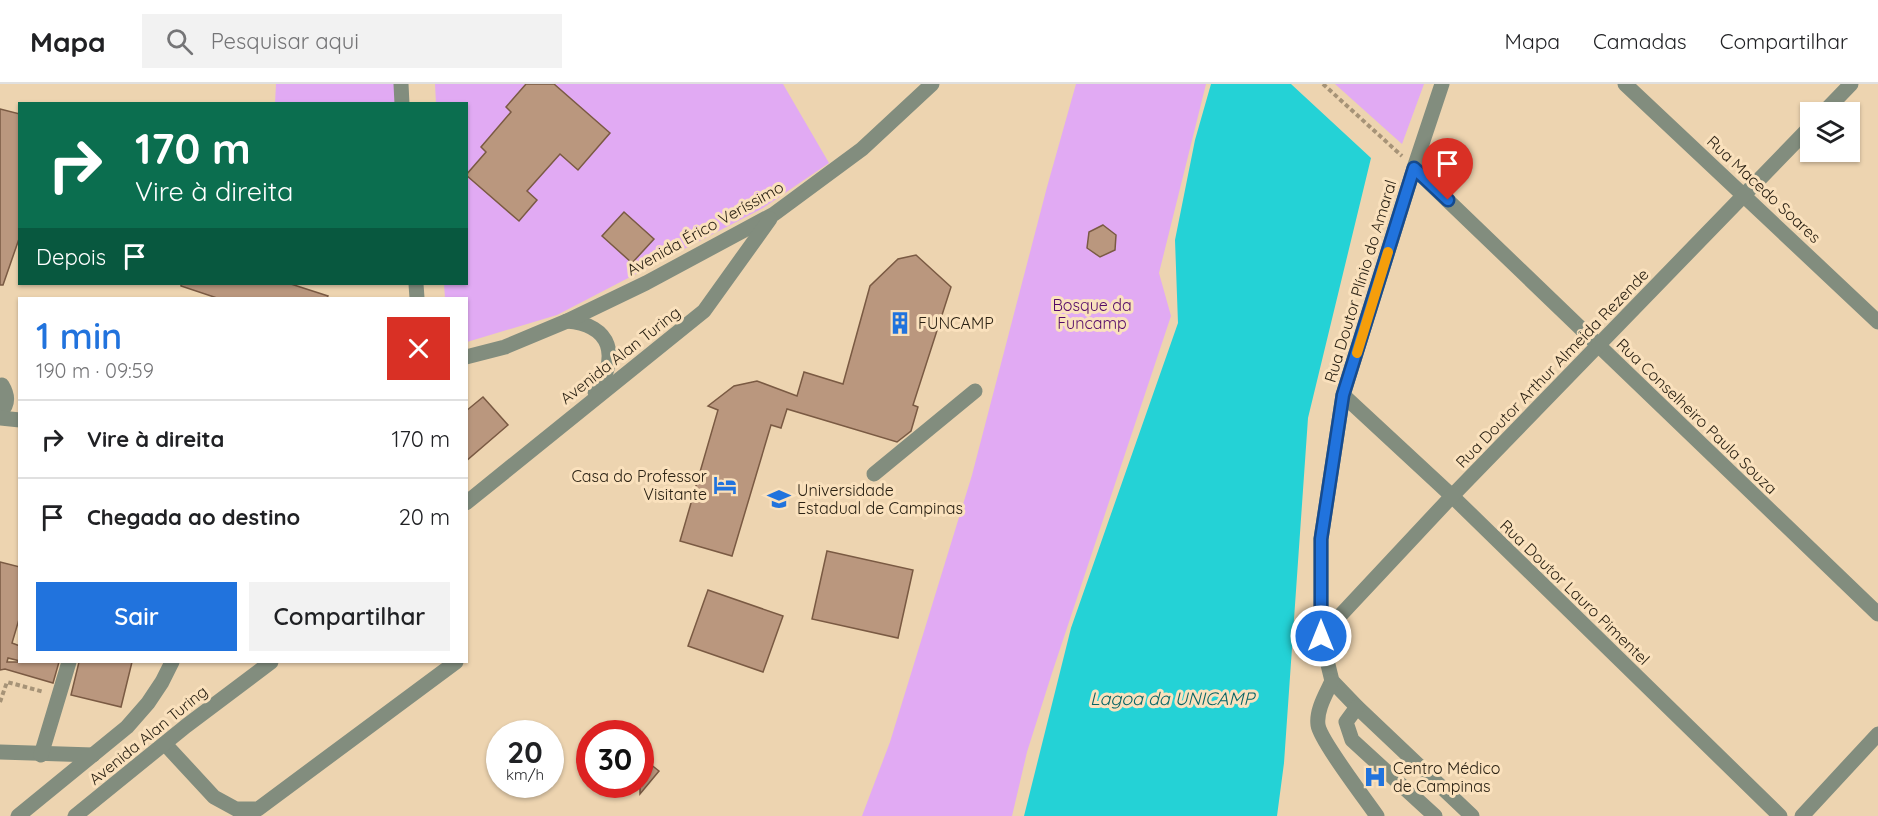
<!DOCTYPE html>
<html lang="pt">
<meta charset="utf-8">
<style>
body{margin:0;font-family:Quicksand,sans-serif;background:#f2f2f2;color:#202124;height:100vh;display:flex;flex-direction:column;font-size:22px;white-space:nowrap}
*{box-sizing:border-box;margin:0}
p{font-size:20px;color:#757577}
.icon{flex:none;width:33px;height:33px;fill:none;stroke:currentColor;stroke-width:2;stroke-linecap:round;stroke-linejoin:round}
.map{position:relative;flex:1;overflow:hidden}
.drawer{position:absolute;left:18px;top:213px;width:450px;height:366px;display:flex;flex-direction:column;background:#fff;border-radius:0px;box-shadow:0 2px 4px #0004}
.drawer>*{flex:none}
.guide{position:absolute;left:18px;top:18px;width:450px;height:183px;border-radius:0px;box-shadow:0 2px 4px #0004;background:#0b6e4f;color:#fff;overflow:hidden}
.buttons{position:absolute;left:1800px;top:18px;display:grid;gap:12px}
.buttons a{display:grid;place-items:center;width:60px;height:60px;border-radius:0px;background:#fff;box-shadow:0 2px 4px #0004;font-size:30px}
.speed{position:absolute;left:486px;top:636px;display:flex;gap:12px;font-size:30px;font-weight:700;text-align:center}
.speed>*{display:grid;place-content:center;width:78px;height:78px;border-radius:50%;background:#fff;box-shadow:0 2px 4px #0004;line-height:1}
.speed small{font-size:15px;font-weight:400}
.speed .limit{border:9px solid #d22;background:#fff;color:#111}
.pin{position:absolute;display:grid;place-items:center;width:51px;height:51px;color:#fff;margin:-62px -26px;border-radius:50% 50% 50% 0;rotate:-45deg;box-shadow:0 0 6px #0007}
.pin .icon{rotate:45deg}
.me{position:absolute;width:66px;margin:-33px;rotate:0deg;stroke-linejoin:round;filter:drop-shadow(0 0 4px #0008)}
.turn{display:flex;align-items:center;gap:21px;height:126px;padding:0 18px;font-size:27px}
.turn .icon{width:78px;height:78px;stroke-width:2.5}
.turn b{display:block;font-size:42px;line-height:51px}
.then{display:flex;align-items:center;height:57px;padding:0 18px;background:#0003;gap:12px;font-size:22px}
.round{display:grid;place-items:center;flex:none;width:63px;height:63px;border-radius:0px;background:#f2f2f2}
.overview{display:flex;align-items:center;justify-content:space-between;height:102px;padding:0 18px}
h1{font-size:36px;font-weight:600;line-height:45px;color:#2173dd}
.button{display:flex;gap:12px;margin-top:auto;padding:12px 18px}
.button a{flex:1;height:69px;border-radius:0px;background:#2173dd;color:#fff;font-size:24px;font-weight:600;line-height:69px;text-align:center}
.button a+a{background:#f2f2f2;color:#202124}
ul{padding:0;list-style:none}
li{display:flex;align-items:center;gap:18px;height:78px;padding:0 18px;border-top:2px solid #e0e0e0}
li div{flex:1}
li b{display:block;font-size:22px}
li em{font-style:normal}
header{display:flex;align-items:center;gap:36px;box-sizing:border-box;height:84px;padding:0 30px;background:#fff;border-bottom:2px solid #e0e0e0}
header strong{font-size:28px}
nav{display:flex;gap:33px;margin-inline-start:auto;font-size:21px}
.search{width:420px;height:54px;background:#f2f2f2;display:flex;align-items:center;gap:15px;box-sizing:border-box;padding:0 21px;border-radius:0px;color:#757577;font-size:22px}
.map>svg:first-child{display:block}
</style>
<header>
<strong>Mapa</strong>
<div class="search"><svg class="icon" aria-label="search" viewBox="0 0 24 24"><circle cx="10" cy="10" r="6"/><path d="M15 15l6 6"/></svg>Pesquisar aqui</div>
<nav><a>Mapa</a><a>Camadas</a><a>Compartilhar</a></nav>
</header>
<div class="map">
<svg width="1878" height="732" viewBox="0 0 1878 732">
<rect width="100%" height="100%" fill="#edd4b0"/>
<!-- green -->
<g fill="#e1aaf3">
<path d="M276,0H396L398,19L275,20Z"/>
<path d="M435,0H783L829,79L763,124L557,231L467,258L466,214H445L444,200H466V20L436,19Z"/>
<path d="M1076,0H1206L1159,189L1171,232L1052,589L1027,668L1012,732H862L890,658L972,391L1047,103Z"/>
<path d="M1335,0H1424L1402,60Z"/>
</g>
<!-- water -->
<path fill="#24d2d6" d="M1211,0H1291L1371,74L1308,334L1284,679L1277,732H1024L1071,544L1178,239L1175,156L1195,56Z"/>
<!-- building -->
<g fill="#ba977e" stroke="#7a5a43" stroke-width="1.5">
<path d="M526,0H554L610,49L578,86L560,70L527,107L537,116L519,137L466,91L486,68L481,63L511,28L506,23Z"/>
<path d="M0,25L20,30V152L3,201H0Z"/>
<path d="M624,128L654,155L632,179L602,152Z"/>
<path d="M1103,141L1116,151L1115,166L1100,173L1087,164L1089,148Z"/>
<path d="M916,171L951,203L913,321L918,323L911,347L897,358L787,325L781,344L771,341L732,472L680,457L718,326L708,322L734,302L757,297L797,312L804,288L843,300L870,202L898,175Z"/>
<path d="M181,200H291L328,212L327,214H217L181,202Z"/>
<path d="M483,313L508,341L466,377V327Z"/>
<path d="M827,467L913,486L898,554L812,535Z"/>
<path d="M0,478L20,483V532L12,559L20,562V577L8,574L7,578H59L53,599L5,585L0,586Z"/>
<path d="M708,506L783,532L763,588L688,562Z"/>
<path d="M79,578H132L121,623L71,611Z"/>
<path d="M640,672L659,687L640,710Z"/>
</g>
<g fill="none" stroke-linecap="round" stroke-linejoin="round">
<!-- path -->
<g stroke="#a69377" stroke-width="4" stroke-dasharray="4.5 3" stroke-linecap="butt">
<path d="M1323,0L1402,72"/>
<path d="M0,618L7,598L44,608"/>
</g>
<!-- minor -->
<g stroke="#828d7e" stroke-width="15">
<path d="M401,0L402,20"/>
<path d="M1442,0L1414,84L1343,311L1321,455V552L1332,597L1357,623L1472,732"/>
<path d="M1625,0L1878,238"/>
<path d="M1824,28L1851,0"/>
<path d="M1414,84L1878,530"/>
<path d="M416,200L417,214"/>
<path d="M567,237C612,241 620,273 595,308"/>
<path d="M466,273L505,263L567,237L646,199L774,130L862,65L932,0"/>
<path d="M1343,311L1452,412L1780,732"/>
<path d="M0,329C9,320 8,311 2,301"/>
<path d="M0,334L20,336"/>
<path d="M874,390L975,307"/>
<path d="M466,419L704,227L770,135"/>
<path d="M1321,552L1452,412L1810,43"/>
<path d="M1332,597C1326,610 1316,626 1318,641C1320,656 1366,716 1377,732"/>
<path d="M1357,623L1346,638L1352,656L1435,732"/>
<path d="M165,660L214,713L236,725H258L456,578"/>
<path d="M0,668L93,671"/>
<path d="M41,671L69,578"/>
<path d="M18,732L127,643L148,619L162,598L172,578"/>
<path d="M75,732L186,642L271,578"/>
<path d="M1802,732L1878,650"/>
</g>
</g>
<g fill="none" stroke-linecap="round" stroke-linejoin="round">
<!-- route casing -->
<g stroke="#154b90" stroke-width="15">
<path id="route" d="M1321,552V455L1343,311L1414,84L1448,116"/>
</g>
<!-- route -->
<use href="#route" stroke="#2173dd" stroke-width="10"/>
<!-- slow -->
<path stroke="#f59e0b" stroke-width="10" d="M1357,269L1388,168"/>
</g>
<!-- icons -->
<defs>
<g id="building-bare" transform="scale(1.8)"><path d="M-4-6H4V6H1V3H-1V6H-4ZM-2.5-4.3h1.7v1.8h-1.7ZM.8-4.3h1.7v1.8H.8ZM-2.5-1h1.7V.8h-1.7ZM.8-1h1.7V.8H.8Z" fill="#2173dd" stroke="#fae1bd" stroke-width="2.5" paint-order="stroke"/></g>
<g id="hotel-bare" transform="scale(1.8)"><path d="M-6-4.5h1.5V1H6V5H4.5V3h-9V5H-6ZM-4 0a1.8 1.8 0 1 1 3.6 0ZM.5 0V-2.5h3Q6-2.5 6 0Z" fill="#2173dd" stroke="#fae1bd" stroke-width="2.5" paint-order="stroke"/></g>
<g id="university-bare" transform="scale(1.8)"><path d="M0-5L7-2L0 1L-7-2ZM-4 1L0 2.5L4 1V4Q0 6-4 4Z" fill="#2173dd" stroke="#fae1bd" stroke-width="2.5" paint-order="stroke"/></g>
<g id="hospital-bare" transform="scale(1.8)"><path d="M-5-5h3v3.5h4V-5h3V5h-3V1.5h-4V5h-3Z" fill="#2173dd" stroke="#fae1bd" stroke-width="2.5" paint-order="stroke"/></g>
</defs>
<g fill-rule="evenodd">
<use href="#building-bare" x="900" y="239"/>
<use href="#hotel-bare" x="725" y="401"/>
<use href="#university-bare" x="779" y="415"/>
<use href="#hospital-bare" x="1375" y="693"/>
</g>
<g text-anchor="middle" stroke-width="6" stroke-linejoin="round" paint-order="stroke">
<!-- street labels -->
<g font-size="16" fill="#2b2214" stroke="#fae1bd">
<text transform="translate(1764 105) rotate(43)" y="6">Rua Macedo Soares</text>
<text transform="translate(705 144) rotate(-29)" y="6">Avenida Érico Veríssimo</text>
<text transform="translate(1360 197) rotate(-73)" y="6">Rua Doutor Plínio do Amaral</text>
<text transform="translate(620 271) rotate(-38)" y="6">Avenida Alan Turing</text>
<text transform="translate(1552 284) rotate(-46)" y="6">Rua Doutor Arthur Almeida Rezende</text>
<text transform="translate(1697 332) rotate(44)" y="6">Rua Conselheiro Paula Souza</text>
<text transform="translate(1575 508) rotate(44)" y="6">Rua Doutor Lauro Pimentel</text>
<text transform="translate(148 651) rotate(-39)" y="6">Avenida Alan Turing</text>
</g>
<!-- park labels -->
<g font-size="16" fill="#540a68" stroke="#fae1bd">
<text x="1092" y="227">Bosque da<tspan x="1092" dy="18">Funcamp</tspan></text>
</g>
<!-- poi labels -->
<g font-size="16" fill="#2b2214" stroke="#fae1bd" text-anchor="start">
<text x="918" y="245">FUNCAMP</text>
<text x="707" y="398" text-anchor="end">Casa do Professor<tspan x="707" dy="18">Visitante</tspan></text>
<text x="797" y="412">Universidade<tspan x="797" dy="18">Estadual de Campinas</tspan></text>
<text x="1393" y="690">Centro Médico<tspan x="1393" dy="18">de Campinas</tspan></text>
</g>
<!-- water labels -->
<g font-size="18" font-style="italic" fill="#066466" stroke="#fae1bd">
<text x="1172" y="621">Lagoa da UNICAMP</text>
</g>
</g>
</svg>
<div class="buttons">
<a><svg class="icon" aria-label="layers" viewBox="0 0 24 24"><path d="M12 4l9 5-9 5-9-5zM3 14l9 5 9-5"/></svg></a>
</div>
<div class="speed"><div>20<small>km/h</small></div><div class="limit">30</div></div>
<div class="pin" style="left:1448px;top:116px;background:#d93025"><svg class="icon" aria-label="arrive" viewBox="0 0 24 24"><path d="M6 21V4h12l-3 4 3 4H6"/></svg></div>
<svg class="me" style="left:1321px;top:552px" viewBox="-20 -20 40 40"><circle r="17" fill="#2173dd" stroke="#fff" stroke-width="3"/><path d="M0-11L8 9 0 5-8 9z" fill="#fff"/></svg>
<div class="guide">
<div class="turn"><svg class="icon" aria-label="right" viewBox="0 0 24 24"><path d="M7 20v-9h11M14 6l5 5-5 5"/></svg><div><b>170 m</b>Vire à direita</div></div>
<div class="then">Depois<svg class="icon" aria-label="arrive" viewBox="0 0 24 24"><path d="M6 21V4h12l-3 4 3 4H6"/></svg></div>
</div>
<section class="drawer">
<div class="overview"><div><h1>1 min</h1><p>190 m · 09:59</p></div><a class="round" style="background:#d93025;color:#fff"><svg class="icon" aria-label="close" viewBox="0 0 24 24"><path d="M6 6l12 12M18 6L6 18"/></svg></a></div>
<ul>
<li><svg class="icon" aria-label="right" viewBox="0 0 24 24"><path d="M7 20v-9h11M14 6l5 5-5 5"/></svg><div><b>Vire à direita</b></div><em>170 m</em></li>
<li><svg class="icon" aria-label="arrive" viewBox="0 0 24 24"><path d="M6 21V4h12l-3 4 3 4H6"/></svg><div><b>Chegada ao destino</b></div><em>20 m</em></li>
</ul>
<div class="button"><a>Sair</a><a>Compartilhar</a></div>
</section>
</div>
